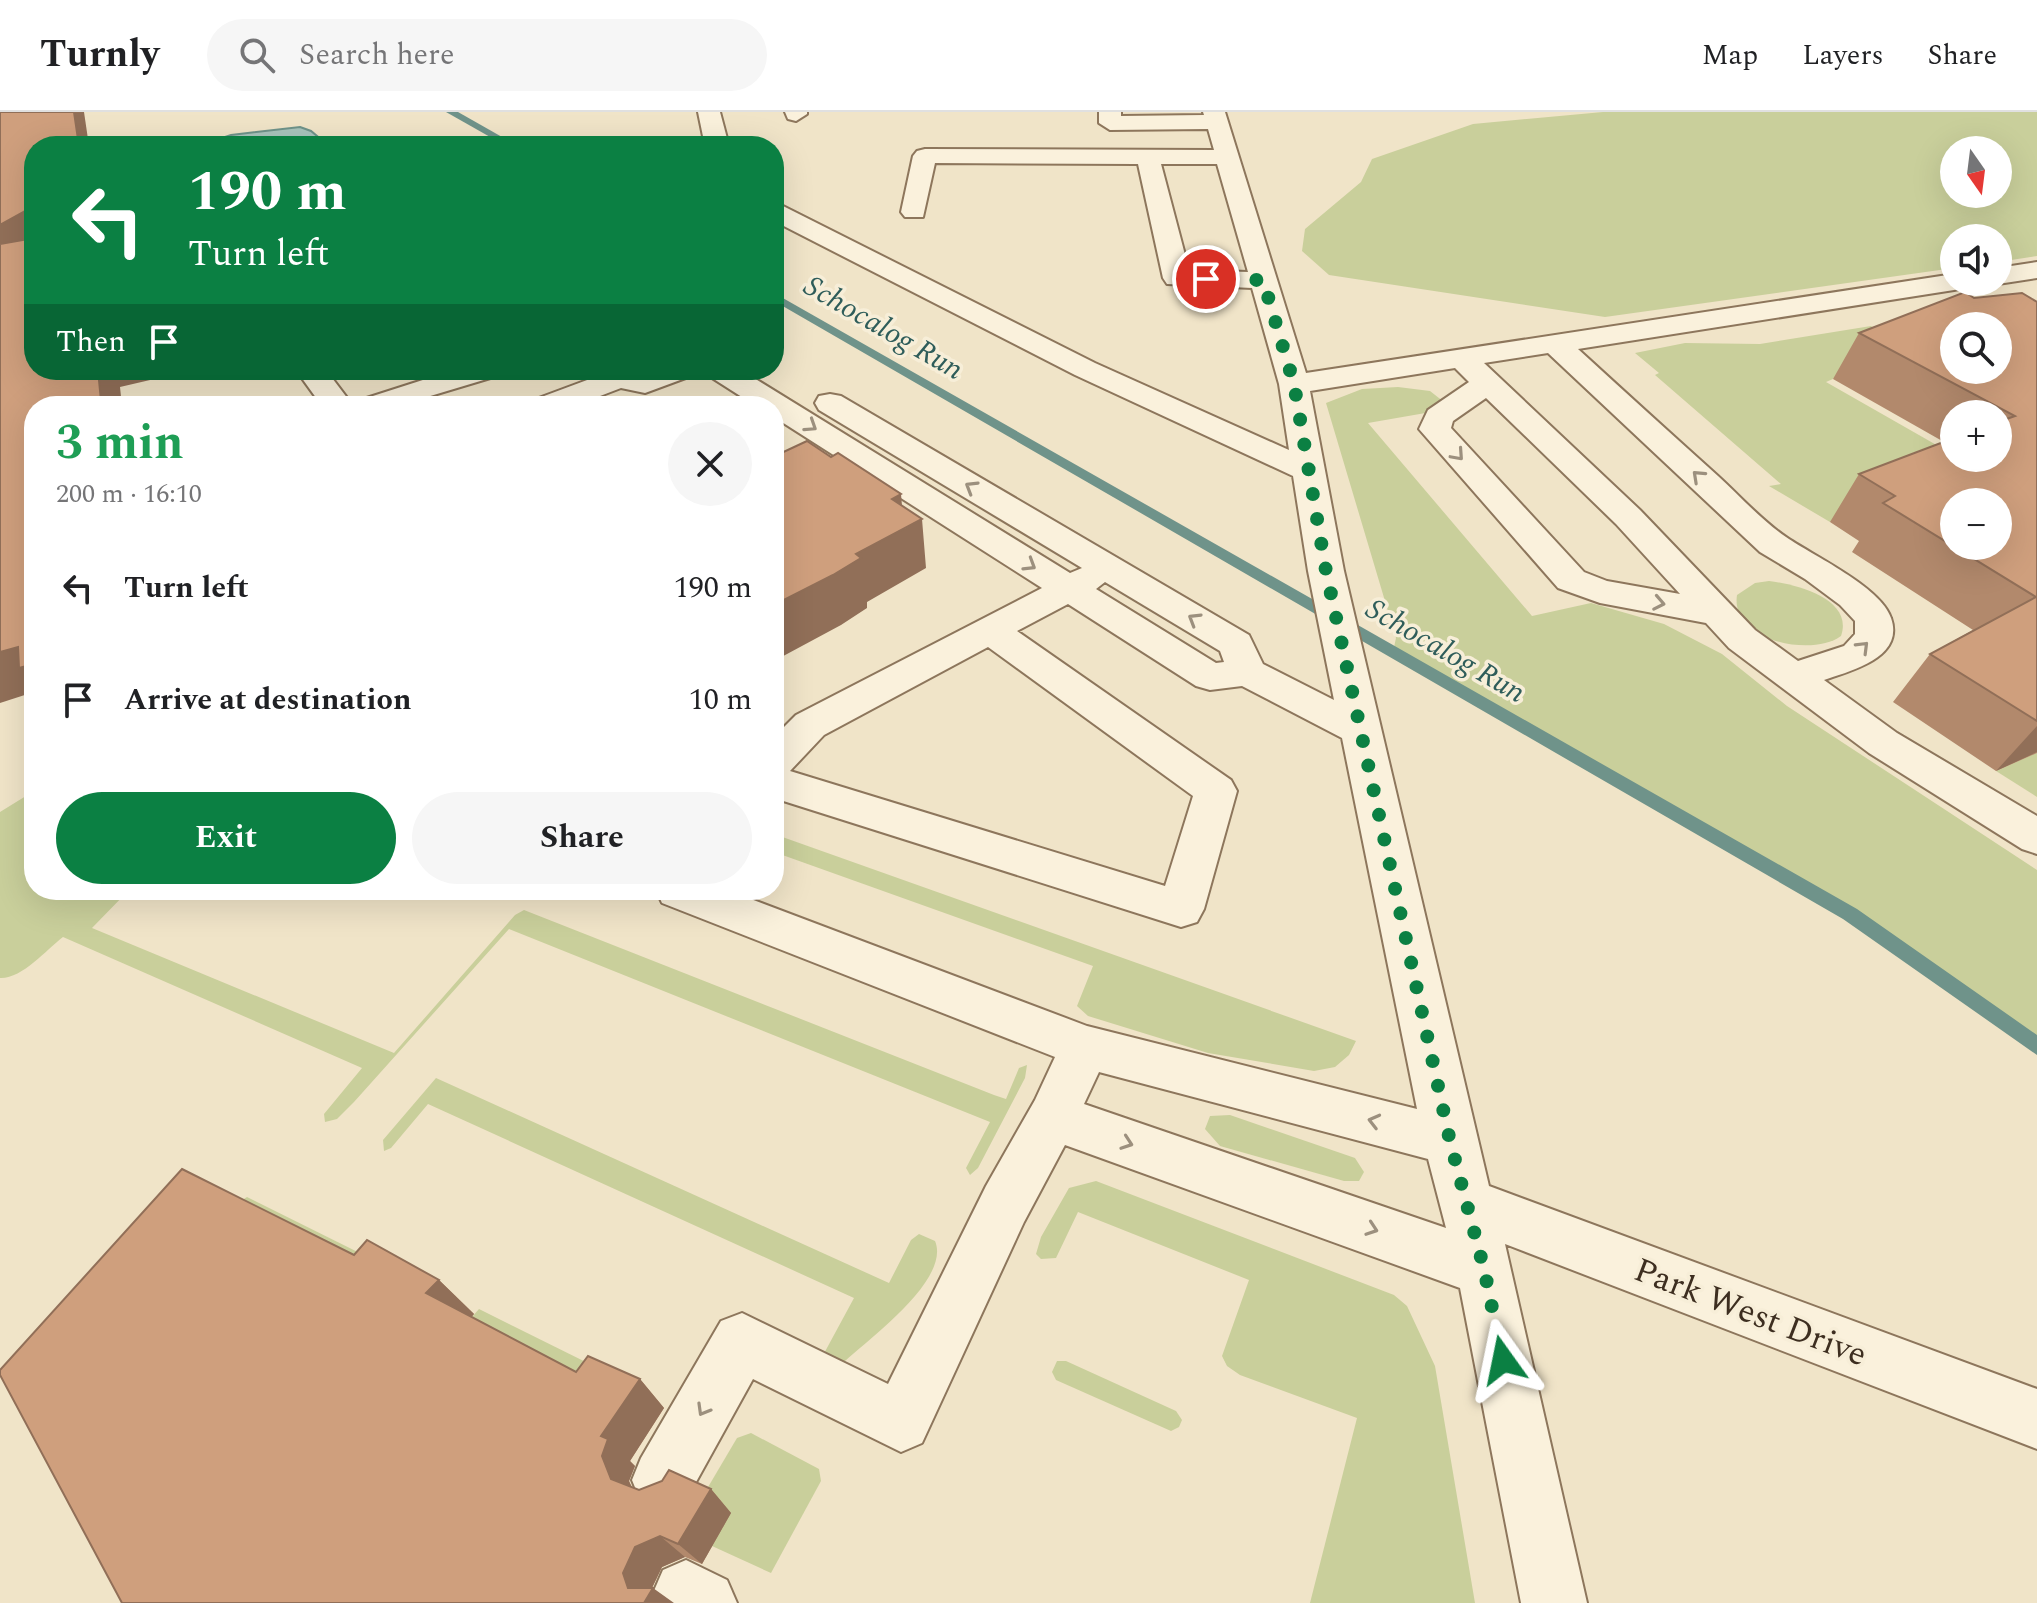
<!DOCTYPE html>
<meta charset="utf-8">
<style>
body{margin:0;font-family:Spectral,serif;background:#f6f6f6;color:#202124;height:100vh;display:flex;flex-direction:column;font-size:30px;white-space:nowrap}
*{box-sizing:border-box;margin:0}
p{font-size:26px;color:#757577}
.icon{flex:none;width:44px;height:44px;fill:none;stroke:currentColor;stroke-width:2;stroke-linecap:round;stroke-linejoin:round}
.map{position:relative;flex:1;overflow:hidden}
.sheet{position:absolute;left:24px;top:284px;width:760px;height:504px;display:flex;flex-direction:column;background:#fff;border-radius:32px;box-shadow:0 8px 32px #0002}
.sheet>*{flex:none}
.banner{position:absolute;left:24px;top:24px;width:760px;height:244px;border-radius:32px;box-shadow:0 8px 32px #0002;background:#0b8043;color:#fff;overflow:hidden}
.needle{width:52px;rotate:166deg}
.buttons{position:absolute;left:1940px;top:24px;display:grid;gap:16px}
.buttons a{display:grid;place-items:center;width:72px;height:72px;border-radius:50%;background:#fff;box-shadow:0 8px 32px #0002;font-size:40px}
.pin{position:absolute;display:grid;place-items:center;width:68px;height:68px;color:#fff;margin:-34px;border:4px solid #fff;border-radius:50%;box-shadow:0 2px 8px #0007}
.me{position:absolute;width:88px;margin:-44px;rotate:348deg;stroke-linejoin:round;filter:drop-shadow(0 0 6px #0008)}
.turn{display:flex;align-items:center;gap:28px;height:168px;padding:0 32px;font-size:36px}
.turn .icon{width:104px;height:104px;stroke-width:2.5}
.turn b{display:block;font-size:56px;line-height:68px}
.then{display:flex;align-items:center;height:76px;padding:0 32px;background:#0003;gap:16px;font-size:30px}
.round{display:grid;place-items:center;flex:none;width:84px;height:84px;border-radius:42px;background:#f6f6f6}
.headline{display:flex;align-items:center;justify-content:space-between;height:136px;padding:0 32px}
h1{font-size:48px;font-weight:700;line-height:60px;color:#1e9e55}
.button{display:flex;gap:16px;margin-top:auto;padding:16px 32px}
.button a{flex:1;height:92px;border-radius:48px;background:#0b8043;color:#fff;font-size:32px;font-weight:700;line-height:92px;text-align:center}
.button a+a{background:#f6f6f6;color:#202124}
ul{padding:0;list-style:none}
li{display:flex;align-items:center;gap:24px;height:112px;padding:0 32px}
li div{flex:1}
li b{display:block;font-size:30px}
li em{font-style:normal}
header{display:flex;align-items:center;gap:48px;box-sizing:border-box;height:112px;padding:0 40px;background:#fff;border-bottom:2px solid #e0e0e0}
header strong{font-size:38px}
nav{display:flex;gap:44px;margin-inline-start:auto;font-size:28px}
.search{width:560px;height:72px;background:#f6f6f6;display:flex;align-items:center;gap:20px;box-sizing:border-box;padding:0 28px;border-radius:44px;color:#757577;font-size:30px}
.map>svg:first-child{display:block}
</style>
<header>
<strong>Turnly</strong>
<div class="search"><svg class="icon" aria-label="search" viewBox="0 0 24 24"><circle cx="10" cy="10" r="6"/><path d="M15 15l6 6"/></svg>Search here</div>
<nav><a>Map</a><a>Layers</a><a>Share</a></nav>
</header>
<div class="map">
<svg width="2037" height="1491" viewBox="0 0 2037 1491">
<rect width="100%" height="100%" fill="#f0e4c8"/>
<!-- green -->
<g fill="#c9cf9b" fill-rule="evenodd">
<path d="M1603,0H2037V144L1998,150V126H1954V156L1605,205L1329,163L1302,139L1305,117L1361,70L1372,47L1473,12ZM1954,38H1998V82H1954Z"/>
<path d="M1871,214L1876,218L1833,267L1826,270L1954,343V346L1974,354L1830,410L1769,374L1781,372L1655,263L1659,261L1635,241L1685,231L1760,232Z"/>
<path d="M1398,275L1430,279L1444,290L1437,299L1368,311L1532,504L1591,491L1664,512L1722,542L1787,594L2037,758V934L1850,802L1393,540L1396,526L1326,291L1362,277Z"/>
<path d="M1769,469C1796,472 1854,487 1841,524C1811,546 1730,528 1737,483L1755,471Z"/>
<path d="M2036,641H2037V685L1996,659Z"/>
<path d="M34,679V778H129L92,816L394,941L515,803L524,798L994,983L1006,987L1019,956L1027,953L1025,966L978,1056L970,1063L966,1056L990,1010L509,817L354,990L337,1007L325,1010L324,1002L362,956L63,825C46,838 22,867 0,866V700Z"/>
<path d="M774,722L1356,929L1349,943L1335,955L1314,959L1208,941L1088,904L1077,894L1093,854L774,740Z"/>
<path d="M436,966L889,1171L911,1128L919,1122L935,1129C951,1167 870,1226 845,1249L831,1253L821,1247L854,1186L428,992L391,1036L384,1039L383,1028Z"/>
<path d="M1230,1003L1355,1046L1364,1060L1359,1069H1344L1220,1034L1205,1017L1210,1004Z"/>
<path d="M1096,1069L1394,1183L1407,1194L1435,1254L1475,1491H1310L1357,1306L1240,1263L1227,1254L1222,1244L1249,1168L1078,1100L1056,1146L1041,1147L1036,1142L1041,1125L1069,1076Z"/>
<path d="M247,1085L406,1164L230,1096Z"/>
<path d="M479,1197L620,1267L604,1290L463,1215Z"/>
<path d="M1057,1249H1066L1176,1299L1182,1308L1179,1315L1171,1319L1056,1268L1052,1260Z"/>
<path d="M751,1321L819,1357L821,1369L771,1461L712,1434L701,1387L737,1326Z"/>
</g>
<!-- water -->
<path fill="#a9c4bc" stroke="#6f938a" stroke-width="2" d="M300,15L311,19L329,34H198L231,23Z"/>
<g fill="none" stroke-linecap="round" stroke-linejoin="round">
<!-- stream -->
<g fill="#6f938a" fill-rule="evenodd">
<path d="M446,0H458L518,34H506Z"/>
<path d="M774,181L1857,797L2037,923V943L1843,807L774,189Z"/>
</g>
<!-- minor casing -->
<g stroke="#8d765c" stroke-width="4">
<g id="minor">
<path d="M698,0H720L729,34H705Z"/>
<path d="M785,0H807V2L796,9L788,7Z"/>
<path d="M1099,0H1121V4L1204,3L1203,0H1225L1306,261L1954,162V170H1968L1964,176L1954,178L1578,237C1624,279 1671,322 1718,364C1740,384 1761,408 1786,425C1812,443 1881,475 1891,506C1905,546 1850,559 1824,568L1897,621L2037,704V742L2022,737L1869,641L1729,536L1706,511L1600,491L1558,476L1419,317L1428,298L1469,270L1455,256L1310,279L1344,459L1489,1074L2037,1277V1337L1505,1132L1587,1491H1521L1460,1176L1065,1033L1024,1110L922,1331L901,1340L753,1267L685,1390L663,1399L641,1390L632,1368L641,1346L721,1209L742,1201L888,1272L986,1074L1035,988L1055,945L662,791L656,778H727L1087,914L1417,997L1342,626L1242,574L1210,578L1196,574L1068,492L1017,519L1231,668L1237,679L1204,797L1197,810L1181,815L774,686V625L796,603L1042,476L774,305V294H756L709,264L705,258H741L1070,461L1082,456L819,298L815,291L819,284L830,282L841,284L1249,523L1263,552L1334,588L1308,459L1293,364L1075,263L774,109V91L783,94L1095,251L1289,338L1279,272L1252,176L1167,172L1163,166L1138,52L935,51L923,105H905L901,100L913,44L917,39L925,37L1214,38L1208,17L1110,18L1099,11ZM1161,52H1217L1248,160L1189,158ZM1548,241L1760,440L1805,467L1840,493L1855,509V522L1844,534L1798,549L1755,518L1640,398L1484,251ZM1486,286L1616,412L1680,482L1607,469L1584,460L1451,316L1453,309ZM1105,470L1220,539L1224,550L1216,551L1096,477ZM988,535L1193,684L1165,774L790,659L824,623ZM1099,960L1428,1047L1446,1116L1084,992Z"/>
<path d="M2037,150V166L1998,172L1990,170H1998V156Z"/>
<path d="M296,258H326L351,291L454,258H501L497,264L397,294H322Z"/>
<path d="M614,258L642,262L654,258H695L691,264L645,281L621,276L574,294H532L536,287Z"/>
<path d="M686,1448L727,1468L737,1491H657L653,1481L663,1458Z"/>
</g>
</g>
<!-- minor -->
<use href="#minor" fill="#faf1dc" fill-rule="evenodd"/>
</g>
<!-- wall -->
<g fill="#b2896c" fill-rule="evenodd">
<path d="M1974,186L2037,190V641L1996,659L1893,590L1930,542L1973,518L1852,440L1859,429L1830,410L1859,362L1944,330L1833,267L1859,221ZM1954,302H1998V346H1954Z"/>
<path d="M354,1143L439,1168L474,1202L471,1205L576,1260L640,1267L664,1296L630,1349L635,1354L629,1369L632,1375L639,1378L711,1377L731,1401L702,1452L685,1445L662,1455L652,1476L122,1491Z"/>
</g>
<!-- shaded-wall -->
<g fill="#916f58">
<path d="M74,0H84L89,34H79Z"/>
<path d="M34,94V128L0,148V113Z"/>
<path d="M98,258H193L120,275L122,294H92Z"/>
<path d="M901,382L904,417L922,407L926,456L867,490V496L841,513L774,549V493L856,442L892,387Z"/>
<path d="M18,535L34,552V580L0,591V540Z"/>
<path d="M2037,614V640L1996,659Z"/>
<path d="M439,1168L474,1202L463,1215L426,1181Z"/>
<path d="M640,1267L664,1296L630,1349L635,1354L629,1369L638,1391L611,1367L602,1344L601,1324Z"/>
<path d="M711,1377L731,1401L702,1452L678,1432Z"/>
<path d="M660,1424L685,1445L662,1455L650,1480L653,1476L674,1491H644L628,1476L623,1461L635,1435Z"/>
</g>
<!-- building -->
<g fill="#cf9f7d" stroke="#916f58" stroke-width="2" fill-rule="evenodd">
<path d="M0,0H74L79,34H34V94L0,113Z"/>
<path d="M34,126V258H98L101,289L92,291V294H34V552L19,556L18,535L0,540V132Z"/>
<path d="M1965,180L1974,186L2022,181L2037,190V609L1930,542L2036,485L1883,391L1895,384L1859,362L1954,326V346H1998V310L2015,304L1859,221ZM1954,214H1998V258H1954ZM1954,390H1998V434H1954Z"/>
<path d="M807,329L831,345L838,341L901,382L892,387L922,407L856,442L861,446L833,463L774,493V344H775Z"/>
<path d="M182,1057L354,1143L367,1128L439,1168L426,1181L576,1260L588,1244L640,1267L601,1324L608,1327L602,1344L611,1367L639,1378L662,1369L669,1358L711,1377L678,1432L660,1424L635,1435L623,1461L628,1476H653L644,1491H122L0,1263V1258Z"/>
</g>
<!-- one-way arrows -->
<defs><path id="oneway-chevron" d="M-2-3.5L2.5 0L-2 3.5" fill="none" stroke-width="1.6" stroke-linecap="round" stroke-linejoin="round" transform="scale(2)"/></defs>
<g stroke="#9c907e">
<use href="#oneway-chevron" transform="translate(811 314) rotate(33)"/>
<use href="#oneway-chevron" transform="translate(1458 343) rotate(48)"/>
<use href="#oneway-chevron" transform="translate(1698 364) rotate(-137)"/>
<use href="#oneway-chevron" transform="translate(971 375) rotate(-149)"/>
<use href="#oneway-chevron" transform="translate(1030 453) rotate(32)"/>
<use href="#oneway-chevron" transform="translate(1659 491) rotate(11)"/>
<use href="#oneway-chevron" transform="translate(1194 507) rotate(-149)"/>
<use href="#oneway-chevron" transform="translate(1863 535) rotate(-45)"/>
<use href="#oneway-chevron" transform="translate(1374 1009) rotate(-166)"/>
<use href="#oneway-chevron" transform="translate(1127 1031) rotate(19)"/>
<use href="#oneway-chevron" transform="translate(1372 1117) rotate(19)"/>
<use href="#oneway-chevron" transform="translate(703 1298) rotate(120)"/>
</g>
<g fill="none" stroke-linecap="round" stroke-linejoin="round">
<!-- route -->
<path stroke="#0b8043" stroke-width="14" stroke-dasharray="0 25.2" d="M1206,167L1263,168L1294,272L1326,459L1364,634L1450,1029L1484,1157L1503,1248"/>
</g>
<g text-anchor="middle" stroke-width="7" stroke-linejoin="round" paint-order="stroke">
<!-- water labels -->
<g font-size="30" font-style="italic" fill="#2f5d5a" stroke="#f7eed8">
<text transform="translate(884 215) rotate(30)" y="10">Schocalog Run</text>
<text transform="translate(1446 538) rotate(30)" y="10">Schocalog Run</text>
</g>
<!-- near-street labels -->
<g font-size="34" fill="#3d2e20" stroke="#f7eed8">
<text transform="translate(1751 1199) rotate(21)" y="12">Park West Drive</text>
</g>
</g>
</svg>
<div class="buttons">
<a><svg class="needle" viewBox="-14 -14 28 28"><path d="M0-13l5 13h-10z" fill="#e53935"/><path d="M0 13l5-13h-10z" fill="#757577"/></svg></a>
<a><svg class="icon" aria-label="sound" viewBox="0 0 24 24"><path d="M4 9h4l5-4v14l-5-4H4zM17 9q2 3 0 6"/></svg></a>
<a><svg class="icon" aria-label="search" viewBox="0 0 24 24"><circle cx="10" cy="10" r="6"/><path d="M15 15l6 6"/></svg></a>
<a>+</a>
<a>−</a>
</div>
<div class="pin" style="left:1206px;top:167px;background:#d93025"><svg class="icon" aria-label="arrive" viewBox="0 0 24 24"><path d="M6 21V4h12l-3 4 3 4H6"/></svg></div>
<svg class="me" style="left:1503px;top:1248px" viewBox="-20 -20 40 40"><path d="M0-17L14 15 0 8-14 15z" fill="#0b8043" stroke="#fff" stroke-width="4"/></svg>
<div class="banner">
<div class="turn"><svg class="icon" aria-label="left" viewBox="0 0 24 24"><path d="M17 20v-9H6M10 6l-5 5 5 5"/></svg><div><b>190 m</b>Turn left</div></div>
<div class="then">Then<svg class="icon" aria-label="arrive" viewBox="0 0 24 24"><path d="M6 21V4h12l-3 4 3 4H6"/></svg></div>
</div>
<section class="sheet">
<div class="headline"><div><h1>3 min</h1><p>200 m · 16:10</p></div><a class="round"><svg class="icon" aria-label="close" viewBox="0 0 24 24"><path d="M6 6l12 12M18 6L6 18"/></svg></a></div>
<ul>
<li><svg class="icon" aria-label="left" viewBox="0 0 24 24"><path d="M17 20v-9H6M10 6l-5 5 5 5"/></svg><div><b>Turn left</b></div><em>190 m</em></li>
<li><svg class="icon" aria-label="arrive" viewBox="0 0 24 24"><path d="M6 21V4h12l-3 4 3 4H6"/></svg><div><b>Arrive at destination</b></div><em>10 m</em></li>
</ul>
<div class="button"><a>Exit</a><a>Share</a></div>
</section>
</div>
